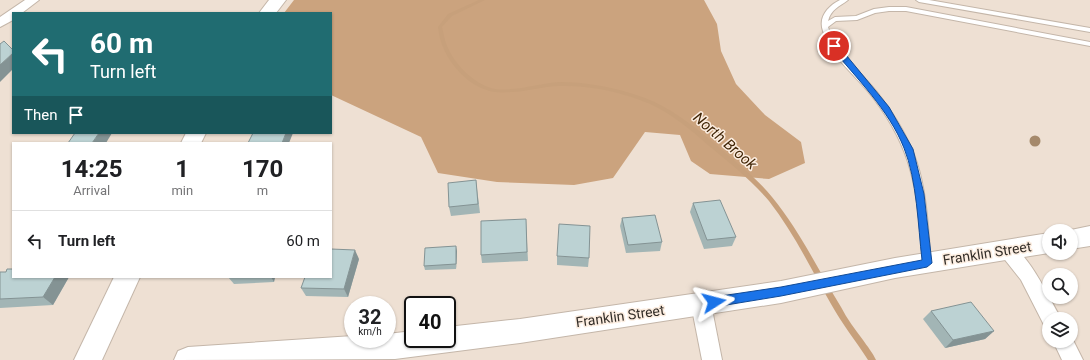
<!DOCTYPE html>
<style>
body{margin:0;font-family:Roboto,sans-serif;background:#f2f2f2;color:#202124;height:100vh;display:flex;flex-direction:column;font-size:15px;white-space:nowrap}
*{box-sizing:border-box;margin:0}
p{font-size:13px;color:#757577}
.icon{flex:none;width:22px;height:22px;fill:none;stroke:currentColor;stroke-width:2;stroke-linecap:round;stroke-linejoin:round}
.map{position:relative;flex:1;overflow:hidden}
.drawer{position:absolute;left:12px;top:142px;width:320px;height:136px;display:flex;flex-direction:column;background:#fff;border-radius:0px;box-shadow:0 1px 3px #0004}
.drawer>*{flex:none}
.banner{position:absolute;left:12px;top:12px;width:320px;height:122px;border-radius:0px;box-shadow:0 1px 3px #0004;background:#206c71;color:#fff;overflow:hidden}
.fabs{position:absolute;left:1042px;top:224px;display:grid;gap:8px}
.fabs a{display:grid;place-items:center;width:36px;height:36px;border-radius:50%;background:#fff;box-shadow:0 1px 3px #0004;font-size:20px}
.speed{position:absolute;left:344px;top:296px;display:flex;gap:8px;font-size:20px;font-weight:700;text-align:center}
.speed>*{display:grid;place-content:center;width:52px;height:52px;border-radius:50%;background:#fff;box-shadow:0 1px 3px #0004;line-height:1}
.speed small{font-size:10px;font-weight:400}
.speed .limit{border:2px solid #111;border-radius:6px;background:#fff;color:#111}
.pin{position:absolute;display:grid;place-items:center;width:34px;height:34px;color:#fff;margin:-17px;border:2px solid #fff;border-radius:50%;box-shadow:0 1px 4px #0007}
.me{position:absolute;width:44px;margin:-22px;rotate:81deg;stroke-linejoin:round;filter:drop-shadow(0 0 3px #0008)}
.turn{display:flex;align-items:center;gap:14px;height:84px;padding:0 12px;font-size:18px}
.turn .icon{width:52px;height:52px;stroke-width:2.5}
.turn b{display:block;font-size:28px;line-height:34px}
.then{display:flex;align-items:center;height:38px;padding:0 12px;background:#0003;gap:8px;font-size:15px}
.eta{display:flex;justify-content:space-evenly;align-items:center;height:68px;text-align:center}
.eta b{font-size:24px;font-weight:700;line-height:28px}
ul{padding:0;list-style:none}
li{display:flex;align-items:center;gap:12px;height:60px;padding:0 12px;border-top:1px solid #e0e0e0}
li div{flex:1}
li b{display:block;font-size:15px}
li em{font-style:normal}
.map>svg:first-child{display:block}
</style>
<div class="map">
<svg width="1090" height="360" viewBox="0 0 1090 360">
<rect width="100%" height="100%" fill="#eee0d3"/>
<!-- forest -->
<path fill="#cba37e" d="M294,0H704L717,24L721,51L736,84L765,115L801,142L805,163L769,179L710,174L691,161L680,135L645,132L613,178L574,185L497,182L438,173L421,137L331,95V13H284Z"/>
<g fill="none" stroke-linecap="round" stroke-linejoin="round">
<!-- stream -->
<path fill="#c7a07b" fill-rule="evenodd" d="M479,0H485L452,16L442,27C444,35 445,43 449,50C456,65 472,81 488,87C495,90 504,90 511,89C528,88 543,83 559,82C588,82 618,88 645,98C671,108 692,125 713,142C733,160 755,176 772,197C800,231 818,270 841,307C847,319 855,329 863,340C867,346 873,353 876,360H868C856,341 842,324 831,304C811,269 794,233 769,201C751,180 730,163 709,146C691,130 672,114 650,104C622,92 590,85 559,86C543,86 527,92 511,92C502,93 493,93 484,89C467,83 450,65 443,47C440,41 439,34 438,27L448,14Z"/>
<!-- lane casing -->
<g stroke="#c4b6a9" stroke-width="2">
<g id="lane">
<path d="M840,0H848C839,7 831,9 828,21L835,17L856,16L874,9L889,7H906L1090,42V46L906,11H889L875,13L857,20L836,21L828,27L833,41L838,48C851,65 867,79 880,96C896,117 909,138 917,163C927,194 928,229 931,262L930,265L927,266L924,265L923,262C917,196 916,154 874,99C859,78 830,57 823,31C818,17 828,6 840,0Z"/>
<path d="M916,0H929L1090,28V32L919,2Z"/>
</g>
</g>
<!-- street casing -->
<g stroke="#c4b6a9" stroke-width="2">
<g id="street">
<path d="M25,0H39L22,13H13V20L0,27V17Z"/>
<path d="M1007,244C1027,250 1047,294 1058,313L1061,319H1049V327L1044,325L1021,280L998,251L1001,246Z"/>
<path d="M701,296L708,298L711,304L722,360H702L691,304L694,298Z"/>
<path d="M1071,336L1083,360H1062L1053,341H1071Z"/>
</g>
</g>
<!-- secondary casing -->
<g stroke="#c4b6a9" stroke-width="2">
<g id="secondary">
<path d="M269,0H286L276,13H259Z"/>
<path d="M186,133H206L201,143H181Z"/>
<path d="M1090,226V246L1071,249V231H1066Z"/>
<path d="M1049,233V253L895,278L781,303L520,343L395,359L174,360L178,351L188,347L353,336V339H387V334L413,331V339H447V327L520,319L781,281L895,258Z"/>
<path d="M114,277H140L102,360H74Z"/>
</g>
</g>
<!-- lane -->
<use href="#lane" fill="#fff" fill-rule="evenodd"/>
<!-- street -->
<use href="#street" fill="#fff" fill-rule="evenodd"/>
<!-- secondary -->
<use href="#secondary" fill="#fff" fill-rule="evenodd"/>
</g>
<!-- trees -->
<circle fill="#a5896b" cx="1035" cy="141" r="5.5"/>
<!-- wall -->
<g fill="#a2b5b5">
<path d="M476,180L480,213L451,216L449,207Z"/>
<path d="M693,203L736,237L732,246L704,249L690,212Z"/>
<path d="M622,218L662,242L660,251L626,253L620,226Z"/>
<path d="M526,219L528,261L482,263L481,255Z"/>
<path d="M457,251L456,269L425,270L424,266Z"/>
<path d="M557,256L589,258L588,267L557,265Z"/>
<path d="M359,259L348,297L306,296L301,288Z"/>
<path d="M0,272L69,277L53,305L0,308Z"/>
<path d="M228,277H275L274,282L234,284Z"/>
<path d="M931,311L994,331L985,339L945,348L923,319Z"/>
</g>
<!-- shaded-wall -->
<g fill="#849394">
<path d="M13,53V69L0,82V65Z"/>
<path d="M99,133H112L106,143H92Z"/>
<path d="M286,133H293L289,143H282Z"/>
<path d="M456,246L457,251L456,269Z"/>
<path d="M355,250L359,259L348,297L344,289Z"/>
<path d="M55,277H69L53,305L43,297Z"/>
<path d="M271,277H275L274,282Z"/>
<path d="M994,331L985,339L945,348L953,340Z"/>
</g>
<!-- building -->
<g fill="#bcd2d3" stroke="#849394">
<path d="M4,41L13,50V53L0,65V44Z"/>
<path d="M75,133H99L92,143H68Z"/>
<path d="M253,133H286L282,143H248Z"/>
<path d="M476,180L478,204L449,207L448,183Z"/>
<path d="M720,200L736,237L707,240L693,203Z"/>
<path d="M655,215L662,242L628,245L622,218Z"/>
<path d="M526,219L527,252L481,255V221Z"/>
<path d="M559,224L590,226L589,258L557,256Z"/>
<path d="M456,246V264L424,266L425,248Z"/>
<path d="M331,249L355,250L344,289L301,288L305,277H331Z"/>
<path d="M7,269H13V277H55L43,297L0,299V272H6Z"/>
<path d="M971,302L994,331L953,340L931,311Z"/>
</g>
<!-- route -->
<path fill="#1a73e8" stroke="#114b97" d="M831,44H837L889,107L913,149L924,194L932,263L927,267L781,296L714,307L710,305L709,302L710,299L714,297L781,287L922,260C918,226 917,180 904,148C889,110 857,79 831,47Z"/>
<g text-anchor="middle" stroke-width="3" stroke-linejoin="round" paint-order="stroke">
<!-- street labels -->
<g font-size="14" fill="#322d28" stroke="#fcede0">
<text transform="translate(987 253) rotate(-9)" y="5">Franklin Street</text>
<text transform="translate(620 316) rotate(-8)" y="5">Franklin Street</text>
</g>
<!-- water labels -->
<g font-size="15" font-style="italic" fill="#402506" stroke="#fcede0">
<text transform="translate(725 141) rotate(41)" y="5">North Brook</text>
</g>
</g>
</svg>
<div class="fabs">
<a><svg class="icon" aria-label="sound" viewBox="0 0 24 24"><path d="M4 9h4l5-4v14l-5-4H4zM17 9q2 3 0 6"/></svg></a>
<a><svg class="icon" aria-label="search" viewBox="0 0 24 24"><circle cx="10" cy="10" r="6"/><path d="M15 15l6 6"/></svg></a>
<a><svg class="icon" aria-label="layers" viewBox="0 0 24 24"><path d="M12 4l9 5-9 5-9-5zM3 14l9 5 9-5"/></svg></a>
</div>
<div class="speed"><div>32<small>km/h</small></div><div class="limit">40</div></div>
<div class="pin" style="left:834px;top:46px;background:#d93025"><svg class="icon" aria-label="arrive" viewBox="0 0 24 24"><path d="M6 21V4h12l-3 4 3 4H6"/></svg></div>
<svg class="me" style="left:714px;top:302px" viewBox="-20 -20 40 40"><path d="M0-17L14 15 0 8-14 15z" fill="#1a73e8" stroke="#fff" stroke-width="4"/></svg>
<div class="banner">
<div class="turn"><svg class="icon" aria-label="left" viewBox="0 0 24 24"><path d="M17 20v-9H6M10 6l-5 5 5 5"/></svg><div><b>60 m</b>Turn left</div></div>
<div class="then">Then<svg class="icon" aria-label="arrive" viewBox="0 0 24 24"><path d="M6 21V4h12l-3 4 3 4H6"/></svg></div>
</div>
<section class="drawer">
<div class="eta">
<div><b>14:25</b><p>Arrival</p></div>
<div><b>1</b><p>min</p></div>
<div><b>170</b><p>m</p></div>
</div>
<ul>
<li><svg class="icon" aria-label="left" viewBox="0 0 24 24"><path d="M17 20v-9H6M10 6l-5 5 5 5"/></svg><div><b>Turn left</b></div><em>60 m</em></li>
</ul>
</section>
</div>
